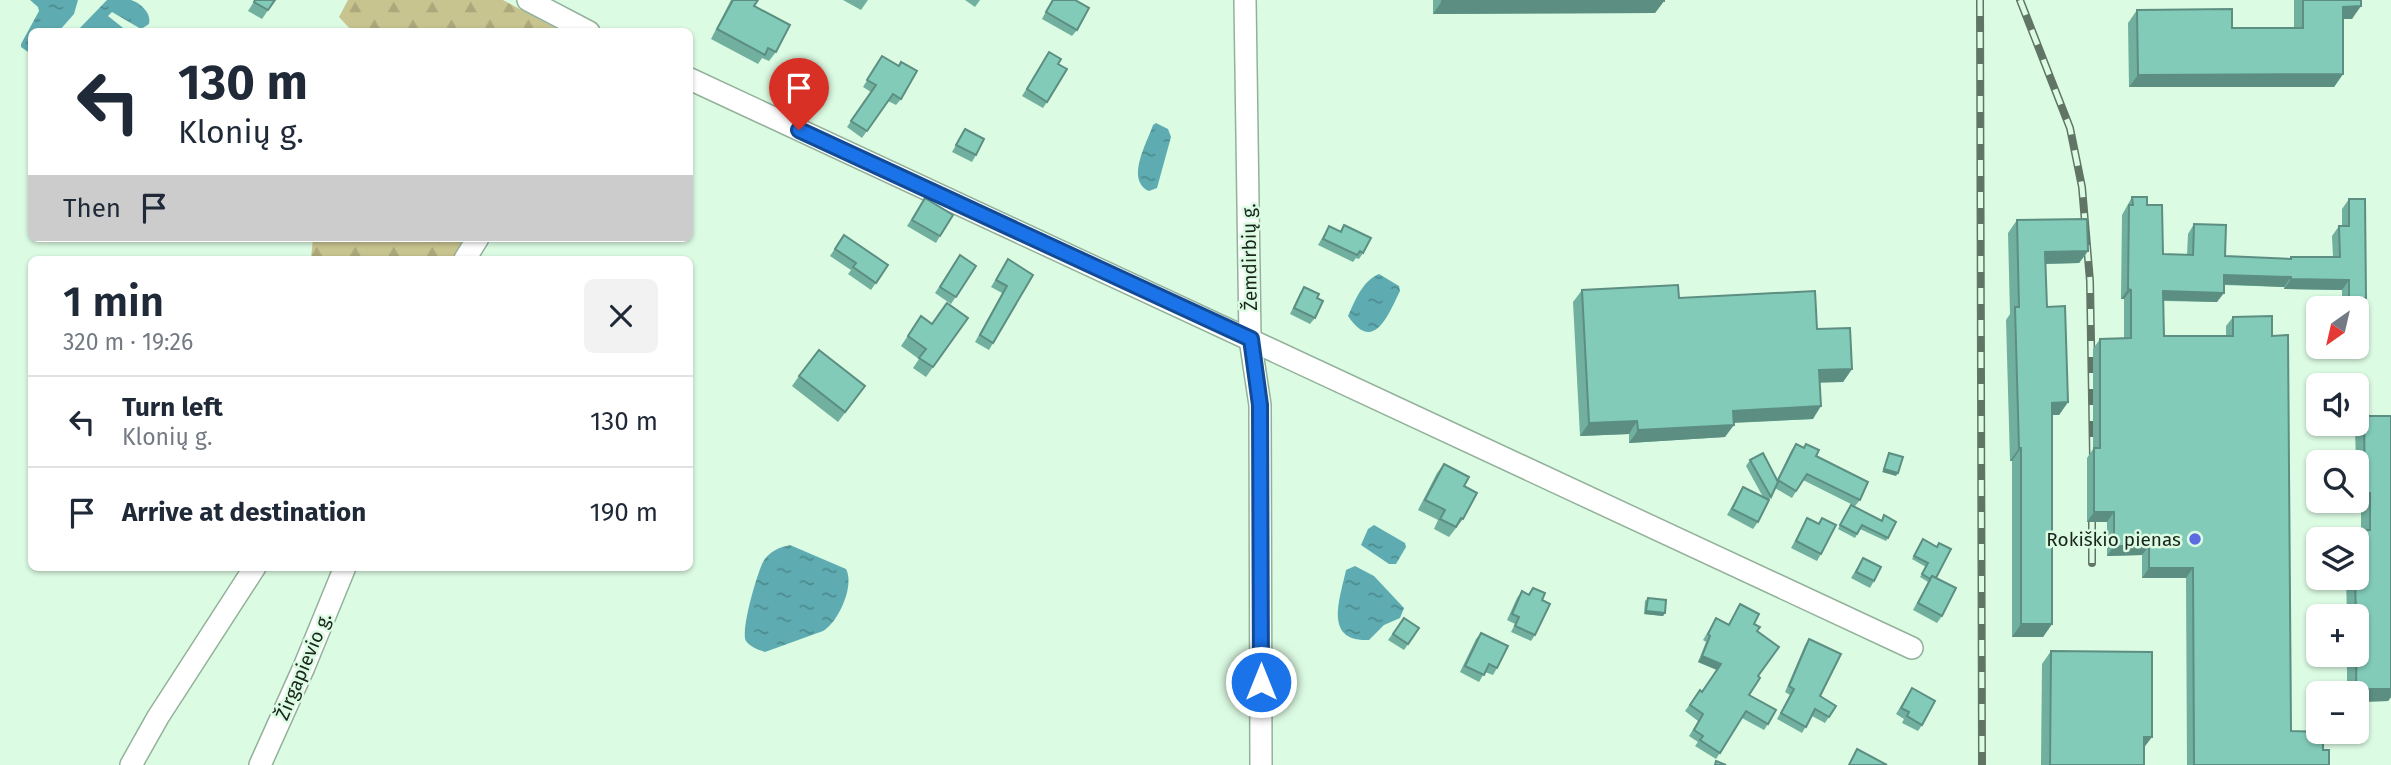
<!DOCTYPE html>
<meta charset="utf-8">
<style>
body{margin:0;font-family:"Fira Sans",sans-serif;background:#f2f2f3;color:#1f2937;height:100vh;display:flex;flex-direction:column;font-size:26px;white-space:nowrap}
*{box-sizing:border-box;margin:0}
p{font-size:23px;color:#747a83}
.icon{flex:none;width:38px;height:38px;fill:none;stroke:currentColor;stroke-width:2;stroke-linecap:round;stroke-linejoin:round}
.map{position:relative;flex:1;overflow:hidden}
.sheet{position:absolute;left:28px;top:256px;width:665px;height:315px;display:flex;flex-direction:column;background:#fff;border-radius:10px;box-shadow:0 2px 5px #0004}
.sheet>*{flex:none}
.guide{position:absolute;left:28px;top:28px;width:665px;height:214px;border-radius:10px;box-shadow:0 2px 5px #0004;background:#fff;color:#1f2937;overflow:hidden}
.needle{width:46px;rotate:214deg}
.tools{position:absolute;left:2306px;top:296px;display:grid;gap:14px}
.tools a{display:grid;place-items:center;width:63px;height:63px;border-radius:10px;background:#fff;box-shadow:0 2px 5px #0004;font-size:35px}
.pin{position:absolute;display:grid;place-items:center;width:60px;height:60px;color:#fff;margin:-72px -30px;border-radius:50% 50% 50% 0;rotate:-45deg;box-shadow:0 0 7px #0007}
.pin .icon{rotate:45deg}
.me{position:absolute;width:77px;margin:-38px;rotate:0deg;stroke-linejoin:round;filter:drop-shadow(0 0 5px #0008)}
.turn{display:flex;align-items:center;gap:24px;height:147px;padding:0 35px;font-size:32px}
.turn .icon{width:91px;height:91px;stroke-width:2.5}
.turn b{display:block;font-size:49px;line-height:60px}
.then{display:flex;align-items:center;height:66px;padding:0 35px;background:#0003;gap:14px;font-size:26px}
.round{display:grid;place-items:center;flex:none;width:74px;height:74px;border-radius:10px;background:#f2f2f3}
.headline{display:flex;align-items:center;justify-content:space-between;height:119px;padding:0 35px}
h1{font-size:42px;font-weight:600;line-height:52px}
ul{padding:0;list-style:none}
li{display:flex;align-items:center;gap:21px;height:91px;padding:0 35px;border-top:2px solid #e0e1e3}
li div{flex:1}
li b{display:block;font-size:26px}
li em{font-style:normal}
.map>svg:first-child{display:block}
</style>
<div class="map">
<svg width="2391" height="765" viewBox="0 0 2391 765">
<defs>
<pattern id="forest-firs" width="22" height="20" patternUnits="userSpaceOnUse" patternTransform="scale(1.75)"><rect width="22" height="20" fill="#c8c48f"/><path d="M5 1l3.5 6h-7zM16 11l3.5 6h-7z" fill="#aba87b"/></pattern>
<pattern id="water-ripples" width="26" height="14" patternUnits="userSpaceOnUse" patternTransform="scale(1.75)"><rect width="26" height="14" fill="#5eacb1"/><path d="M2 4q2-2 4 0t4 0M15 11q2-2 4 0t4 0" fill="none" stroke="#4d8c8f"/></pattern>
</defs>
<rect width="100%" height="100%" fill="#dcfbe3"/>
<!-- forest -->
<g fill="url(#forest-firs)">
<path d="M348,0H503L561,31H352L339,17Z"/>
<path d="M313,238H464L452,259H311Z"/>
</g>
<!-- water -->
<g fill="url(#water-ripples)">
<path d="M30,0H78L74,14L59,31L32,32L31,54L21,47V44L39,11L38,7Z"/>
<path d="M107,0C114,0 124,0 131,0C141,3 152,14 149,24L141,29L112,12L108,16L127,31H77Z"/>
<path d="M1156,123L1168,129L1171,137L1157,188L1149,191C1125,180 1147,143 1153,125Z"/>
<path d="M1379,274L1399,286L1400,291C1389,313 1374,355 1348,316C1355,301 1362,281 1379,274Z"/>
<path d="M1374,525L1405,543L1406,547L1396,564H1389L1361,545L1368,529Z"/>
<path d="M790,545L846,569C855,586 838,622 823,631L765,652C759,650 750,647 746,641C740,631 757,574 763,562C768,552 780,547 790,545Z"/>
<path d="M1355,566L1374,576L1404,608L1400,618L1384,625L1369,640C1323,642 1340,599 1346,570Z"/>
</g>
<g fill="none" stroke-linecap="round" stroke-linejoin="round">
<!-- minor casing -->
<g stroke="#93b19a" stroke-width="24">
<g id="minor">
<path d="M528,0L589,32"/>
<path d="M1245,0L1250,339L1260,405L1261,765"/>
<path d="M690,79L1912,648"/>
<path d="M465,259L478,238"/>
<path d="M131,765L158,717L255,567"/>
<path d="M260,765L304,667L345,567"/>
</g>
</g>
<!-- minor -->
<use href="#minor" stroke="#fff" stroke-width="21"/>
<!-- rail casing -->
<g stroke="#617566" stroke-width="8">
<g id="rail">
<path d="M1980,0L1982,765"/>
<path d="M2020,0L2070,128L2082,187L2090,281L2093,458"/>
<path d="M2092,563V522"/>
</g>
</g>
<!-- rail -->
<use href="#rail" stroke="#dcfbe3" stroke-width="5" stroke-dasharray="16" stroke-linecap="butt"/>
</g>
<!-- wall -->
<g fill="#71af9f">
<path d="M255,0H275L262,19L248,11Z"/>
<path d="M731,0H758L754,6L776,52L769,61L762,58L758,64L711,39Z"/>
<path d="M843,0H868L861,10Z"/>
<path d="M965,0H980L975,7Z"/>
<path d="M1052,0H1075L1077,30L1072,36L1042,19Z"/>
<path d="M1433,0H1664V1L1655,13L1433,14Z"/>
<path d="M2294,0H2361L2352,19H2343V74L2334,87H2129L2128,23L2137,10L2232,28H2294Z"/>
<path d="M1049,52L1058,64L1047,102L1043,108L1022,96Z"/>
<path d="M882,56L901,99L896,105L888,101L862,138L847,127L871,92L863,87Z"/>
<path d="M802,83L820,88L811,104L795,95Z"/>
<path d="M965,129L976,155L972,162L952,152Z"/>
<path d="M2132,197L2147,205L2163,254L2187,255L2188,234L2194,224L2225,256L2290,259L2291,257H2333L2332,236L2339,226H2342V209L2349,199L2366,298L2359,308H2342V290L2284,289V287L2224,285L2217,302L2163,301L2164,336H2226V326L2233,317L2272,336L2291,731L2323,750L2329,765H2187L2186,578H2142V555L2107,556V522H2087V458L2093,449V349L2100,339L2124,338V299H2121L2122,215Z"/>
<path d="M925,198L940,236L936,243L907,226Z"/>
<path d="M2017,220L2088,251L2079,263L2045,264L2047,307L2068,402L2059,415H2052V624L2043,637H2012V461H2010L2006,320L2010,314L2008,233Z"/>
<path d="M1344,225L1363,253L1359,259L1356,258L1353,262L1318,245L1329,226L1340,231Z"/>
<path d="M844,235L888,265L871,290L848,274L851,270L830,256Z"/>
<path d="M960,255L976,266L951,304L935,293Z"/>
<path d="M1008,259L1033,275L989,350L975,342L1002,293L991,287Z"/>
<path d="M1304,287L1317,298L1315,318L1310,324L1290,314L1300,293Z"/>
<path d="M1582,290L1679,298L1817,329L1852,369L1843,382H1820L1813,419L1733,423L1725,437L1629,443V434L1580,436L1573,302Z"/>
<path d="M921,316L932,324L968,318L926,377L913,368L919,359L901,346Z"/>
<path d="M799,376L858,396L838,422L792,386Z"/>
<path d="M2364,416H2391V697L2388,701L2357,702V693H2347V654H2357V616H2347L2346,578H2357V539H2349L2355,530H2361V506H2356V500H2357V462H2356L2355,429Z"/>
<path d="M1796,444L1804,448L1806,444L1816,456L1860,500L1855,506L1803,480L1792,498L1775,488L1758,522L1753,529L1727,515L1743,487L1763,497L1746,466L1750,460L1777,480L1791,451Z"/>
<path d="M1444,464L1464,486L1463,519L1449,537L1434,529L1438,520L1418,510L1437,473Z"/>
<path d="M1849,508L1881,521L1884,515L1888,538L1886,541L1860,529L1855,538L1838,529Z"/>
<path d="M1807,518L1818,524L1822,518L1821,554L1817,561L1791,548Z"/>
<path d="M1921,543L1936,578L1942,616L1937,623L1913,610L1928,582L1920,577L1926,567L1912,559Z"/>
<path d="M1863,558L1874,581L1870,588L1851,578Z"/>
<path d="M1533,588L1542,600L1535,635L1531,641L1511,632L1515,624L1507,620L1517,598L1522,591L1528,594Z"/>
<path d="M1648,598L1665,613L1663,616L1644,614L1645,601Z"/>
<path d="M1740,604L1754,624L1757,631L1758,676L1749,695L1768,724L1764,730L1742,718L1716,759L1695,746L1698,742L1689,736L1698,721L1685,711L1700,690L1702,692L1717,670L1698,662L1706,642L1703,640L1716,618L1728,625Z"/>
<path d="M1404,618L1419,628L1404,650L1388,640Z"/>
<path d="M1481,633L1497,668L1493,675L1485,672L1479,682L1460,672L1476,639Z"/>
<path d="M1809,639L1820,696L1836,706L1825,723L1812,716L1802,733L1777,719L1790,695L1785,692L1805,645Z"/>
<path d="M2051,651L2144,748V765H2041L2042,664Z"/>
<path d="M1912,688L1922,725L1918,731L1902,723L1904,719L1896,714Z"/>
</g>
<!-- shaded-wall -->
<g fill="#5c8e82">
<path d="M1442,1H1664L1655,13L1433,14Z"/>
<path d="M2361,6L2352,19H2334L2343,7Z"/>
<path d="M2343,74L2334,87H2129L2138,75Z"/>
<path d="M2088,251L2079,263L2036,264L2045,252Z"/>
<path d="M2224,275L2291,277L2284,287L2217,284Z"/>
<path d="M2291,279L2349,280L2342,290L2284,289Z"/>
<path d="M2128,289L2131,290L2124,299H2121Z"/>
<path d="M2163,291L2224,293L2217,302L2157,300Z"/>
<path d="M2349,298H2366L2359,308H2342Z"/>
<path d="M1852,369L1843,382L1811,383L1819,370Z"/>
<path d="M2068,402L2059,415H2043L2052,403Z"/>
<path d="M1821,406L1813,419L1724,423L1733,411Z"/>
<path d="M1637,421L1629,434L1580,436L1589,423Z"/>
<path d="M1734,425L1725,437L1629,443L1638,430Z"/>
<path d="M2019,448H2021L2012,461H2010Z"/>
<path d="M1884,469L1898,473L1896,476L1882,472Z"/>
<path d="M2365,493H2370L2361,506H2356Z"/>
<path d="M2094,512H2114L2107,522H2087Z"/>
<path d="M2114,546H2149L2142,555L2107,556Z"/>
<path d="M2149,568H2193L2186,578H2142Z"/>
<path d="M1646,611L1665,613L1663,616L1644,614Z"/>
<path d="M2021,624H2052L2043,637H2012Z"/>
<path d="M1702,656L1721,664L1717,670L1698,662Z"/>
<path d="M2356,689H2391V697L2388,701L2357,702V693H2353Z"/>
<path d="M2144,737H2152L2143,749Z"/>
</g>
<!-- building -->
<g fill="#83cbb9" stroke="#5c8e82" stroke-width="2">
<path d="M255,0H275L268,10L254,2Z"/>
<path d="M733,0H758L754,6L790,25L776,52L768,48L765,55L717,29Z"/>
<path d="M1053,0H1075L1089,8L1077,30L1046,12Z"/>
<rect x="1442" y="0" width="222" height="1"/>
<path d="M2303,0H2361V6L2343,7V74L2138,75L2137,10L2232,9V28H2303Z"/>
<path d="M1049,52L1061,59L1058,64L1067,69L1047,102L1027,89Z"/>
<path d="M882,56L899,66L901,62L917,71L901,99L893,94L867,131L851,121L876,85L867,80Z"/>
<path d="M804,79L820,88L813,101L797,92Z"/>
<path d="M965,129L984,139L976,155L956,145Z"/>
<path d="M2132,197H2147V205H2162L2163,254L2193,255L2194,224L2226,225L2225,256L2291,259V257H2340L2339,226H2349V199H2365L2366,298H2349V280L2291,279V277L2224,275V293L2163,291L2164,336H2233V317L2272,316V336L2288,335L2291,731L2323,732V750H2329V765H2194L2193,568H2149V546H2114V512H2094V448H2100V339L2131,338V290L2128,289L2129,205H2133Z"/>
<path d="M925,198L953,215L940,236L912,220Z"/>
<path d="M2087,219L2088,251L2045,252L2047,307L2065,306L2068,402L2052,403V624H2021V448H2019L2015,307H2019L2017,220Z"/>
<path d="M1344,225L1371,238L1363,253L1360,251L1357,255L1323,239L1329,226L1341,232Z"/>
<path d="M844,235L888,265L876,283L853,267L856,263L835,249Z"/>
<path d="M960,255L976,266L956,297L940,287Z"/>
<path d="M1008,259L1033,275L993,343L980,335L1007,286L996,280Z"/>
<path d="M1678,285L1679,298L1815,291L1817,329L1850,328L1852,369L1819,370L1821,406L1733,411L1734,425L1638,430L1637,421L1589,423L1582,290Z"/>
<path d="M1304,287L1319,294L1317,298L1323,301L1315,318L1294,308Z"/>
<path d="M947,303L968,318L933,367L919,358L926,349L908,336L921,316L932,324Z"/>
<path d="M819,350L865,386L845,412L799,376Z"/>
<path d="M2364,416H2391V689H2356L2357,616H2356L2355,578H2357V539H2355V530H2370V493H2365Z"/>
<path d="M1796,444L1804,448L1806,444L1819,450L1816,456L1868,482L1860,500L1807,474L1796,491L1778,480Z"/>
<path d="M1763,453L1778,482L1771,497L1750,460Z"/>
<path d="M1889,453L1903,457L1898,473L1884,469Z"/>
<path d="M1444,464L1469,477L1464,486L1477,493L1463,519L1461,518L1456,527L1440,519L1445,510L1425,500Z"/>
<path d="M1743,487L1769,500L1758,522L1732,509Z"/>
<path d="M1851,505L1882,521L1884,515L1896,522L1888,538L1862,525L1857,534L1840,525Z"/>
<path d="M1807,518L1819,524L1822,518L1836,525L1821,554L1796,541Z"/>
<path d="M1923,539L1937,547L1939,543L1951,549L1936,578L1932,576L1930,579L1922,574L1928,563L1914,556Z"/>
<path d="M1863,558L1881,567L1874,581L1856,572Z"/>
<path d="M1932,576L1956,588L1942,616L1918,603Z"/>
<path d="M1533,588L1545,593L1542,600L1550,604L1535,635L1515,626L1519,617L1512,614L1522,591L1529,595Z"/>
<path d="M1648,598L1666,600L1665,613L1646,611Z"/>
<path d="M1740,604L1759,614L1754,624L1760,627L1757,631L1779,647L1758,676L1760,678L1749,695L1776,710L1768,724L1746,711L1720,753L1700,740L1703,736L1694,730L1703,714L1690,705L1700,690L1702,692L1721,664L1702,656L1710,636L1708,634L1716,618L1729,625Z"/>
<path d="M1404,618L1419,628L1408,644L1393,634Z"/>
<path d="M1481,633L1508,646L1497,668L1489,664L1484,675L1465,666Z"/>
<path d="M1809,639L1841,654L1820,696L1836,706L1829,717L1815,709L1806,727L1781,713L1794,689L1789,686Z"/>
<path d="M2051,651L2152,652V737H2144V765H2050Z"/>
<path d="M1912,688L1935,701L1922,725L1907,716L1909,712L1901,708Z"/>
<path d="M1857,749L1887,765H1849Z"/>
<path d="M1716,761L1726,765H1715Z"/>
</g>
<g fill="none" stroke-linecap="round" stroke-linejoin="round">
<!-- route casing -->
<g stroke="#114b97" stroke-width="18">
<path id="route" d="M799,130L1251,339L1260,405L1261,682"/>
</g>
<!-- route -->
<use href="#route" stroke="#1a73e8" stroke-width="12"/>
</g>
<!-- markers -->
<circle fill="#5b6be2" stroke="#dcfbe3" stroke-width="2.5" cx="2195" cy="539" r="7"/>
<g text-anchor="middle" stroke-width="5" stroke-linejoin="round" paint-order="stroke">
<!-- street labels -->
<g font-size="19" fill="#19251c" stroke="#dcfbe3">
<text transform="translate(1249 257) rotate(-91)" y="7">Žemdirbių g.</text>
<text transform="translate(303 666) rotate(-67)" y="7">Žirgapievio g.</text>
</g>
<!-- poi labels -->
<g font-size="19" fill="#19251c" stroke="#dcfbe3" text-anchor="end">
<text x="2181" y="546">Rokiškio pienas</text>
</g>
</g>
</svg>
<div class="tools">
<a><svg class="needle" viewBox="-14 -14 28 28"><path d="M0-13l5 13h-10z" fill="#e53935"/><path d="M0 13l5-13h-10z" fill="#747a83"/></svg></a>
<a><svg class="icon" aria-label="sound" viewBox="0 0 24 24"><path d="M4 9h4l5-4v14l-5-4H4zM17 9q2 3 0 6"/></svg></a>
<a><svg class="icon" aria-label="search" viewBox="0 0 24 24"><circle cx="10" cy="10" r="6"/><path d="M15 15l6 6"/></svg></a>
<a><svg class="icon" aria-label="layers" viewBox="0 0 24 24"><path d="M12 4l9 5-9 5-9-5zM3 14l9 5 9-5"/></svg></a>
<a>+</a>
<a>−</a>
</div>
<div class="pin" style="left:799px;top:130px;background:#d93025"><svg class="icon" aria-label="arrive" viewBox="0 0 24 24"><path d="M6 21V4h12l-3 4 3 4H6"/></svg></div>
<svg class="me" style="left:1261px;top:682px" viewBox="-20 -20 40 40"><circle r="17" fill="#1a73e8" stroke="#fff" stroke-width="3"/><path d="M0-11L8 9 0 5-8 9z" fill="#fff"/></svg>
<div class="guide">
<div class="turn"><svg class="icon" aria-label="left" viewBox="0 0 24 24"><path d="M17 20v-9H6M10 6l-5 5 5 5"/></svg><div><b>130 m</b>Klonių g.</div></div>
<div class="then">Then<svg class="icon" aria-label="arrive" viewBox="0 0 24 24"><path d="M6 21V4h12l-3 4 3 4H6"/></svg></div>
</div>
<section class="sheet">
<div class="headline"><div><h1>1 min</h1><p>320 m · 19:26</p></div><a class="round"><svg class="icon" aria-label="close" viewBox="0 0 24 24"><path d="M6 6l12 12M18 6L6 18"/></svg></a></div>
<ul>
<li><svg class="icon" aria-label="left" viewBox="0 0 24 24"><path d="M17 20v-9H6M10 6l-5 5 5 5"/></svg><div><b>Turn left</b><p>Klonių g.</p></div><em>130 m</em></li>
<li><svg class="icon" aria-label="arrive" viewBox="0 0 24 24"><path d="M6 21V4h12l-3 4 3 4H6"/></svg><div><b>Arrive at destination</b></div><em>190 m</em></li>
</ul>
</section>
</div>
